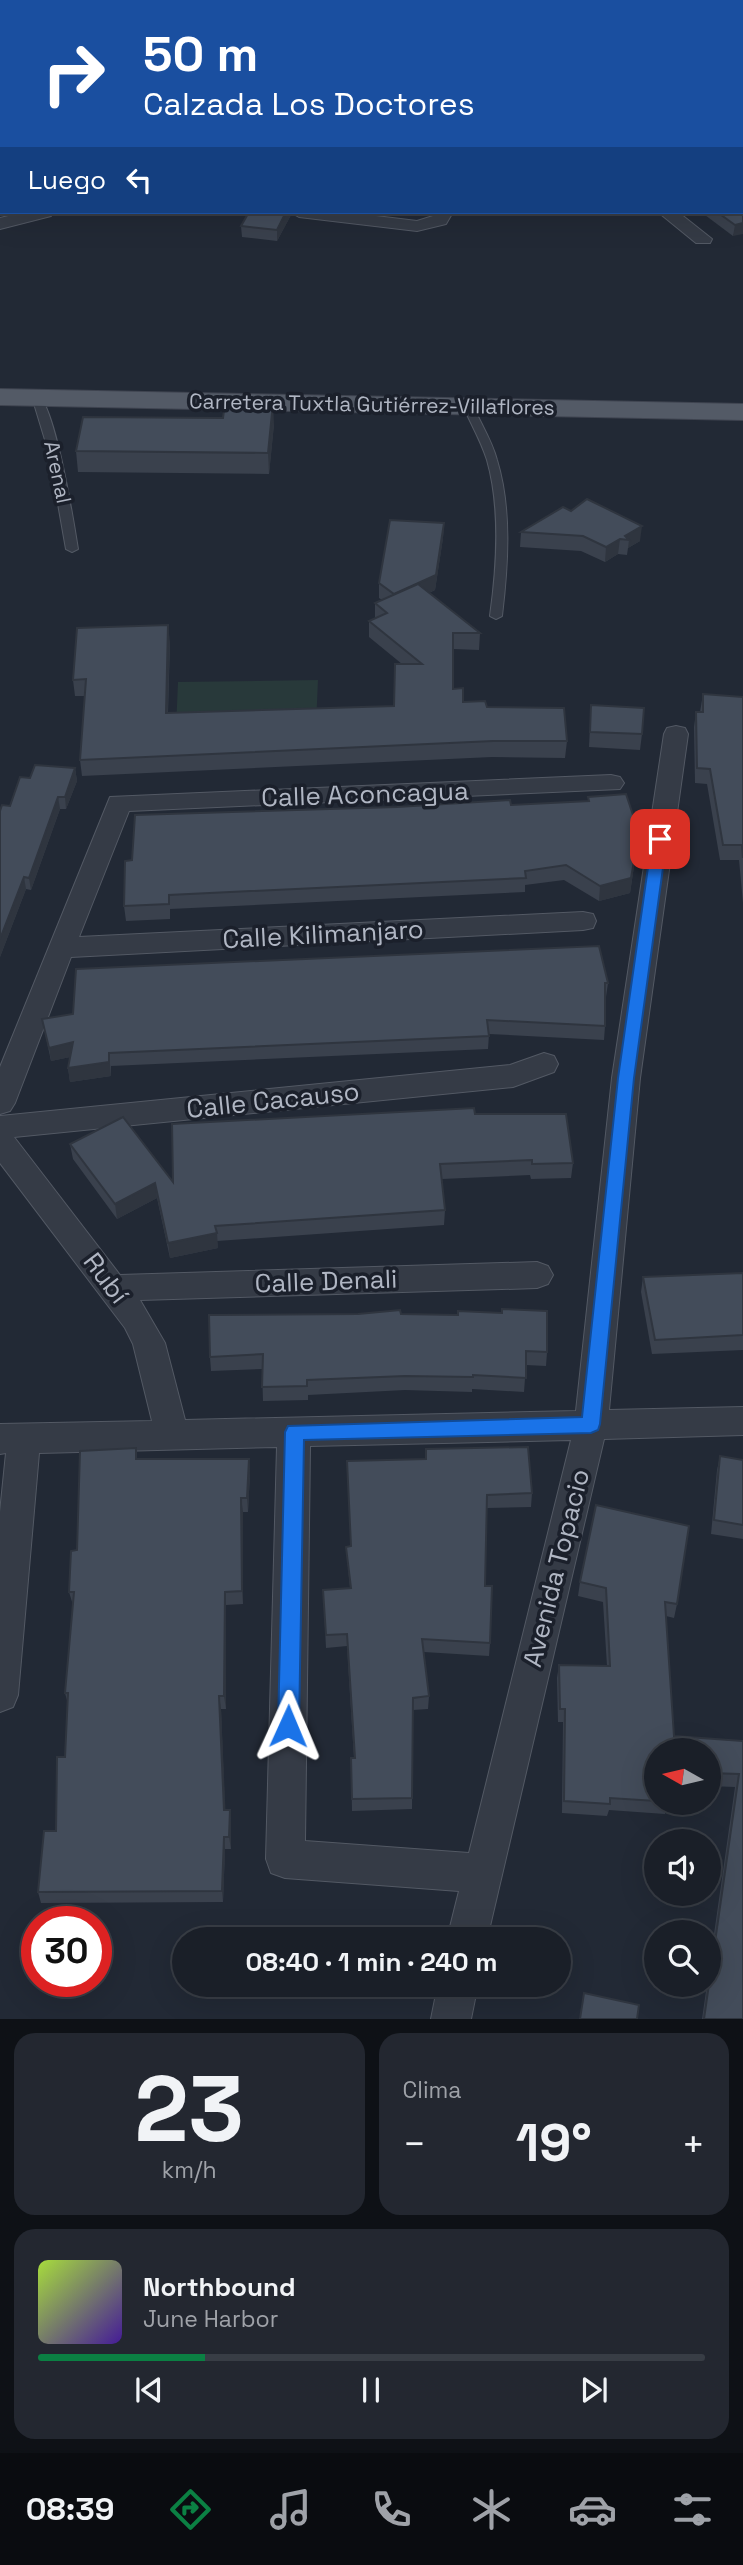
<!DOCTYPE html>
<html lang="es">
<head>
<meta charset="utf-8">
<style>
  body { margin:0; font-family:"Space Grotesk",sans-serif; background:#232730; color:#f1f3f6; height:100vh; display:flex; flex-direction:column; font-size:26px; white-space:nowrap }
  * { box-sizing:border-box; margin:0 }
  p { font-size:23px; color:#9fa2a8 }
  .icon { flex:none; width:38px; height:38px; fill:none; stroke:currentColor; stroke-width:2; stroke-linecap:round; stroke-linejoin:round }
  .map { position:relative; height:2019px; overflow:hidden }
  .panel { display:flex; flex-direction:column; gap:14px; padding:14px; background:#0e1116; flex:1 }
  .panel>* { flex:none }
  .banner { position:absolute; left:0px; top:0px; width:744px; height:214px; box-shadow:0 7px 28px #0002,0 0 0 2px #383d45; background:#1a4fa0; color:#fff; overflow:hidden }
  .needle { width:46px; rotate:278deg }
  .controls { position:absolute; left:644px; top:1738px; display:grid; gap:14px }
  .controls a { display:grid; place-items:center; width:77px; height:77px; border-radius:50%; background:#1a1f28; box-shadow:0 7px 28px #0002,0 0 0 2px #383d45; font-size:35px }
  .speed { position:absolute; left:21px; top:1906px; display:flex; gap:14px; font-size:35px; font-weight:700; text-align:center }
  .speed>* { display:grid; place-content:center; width:91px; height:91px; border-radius:50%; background:#1a1f28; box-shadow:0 7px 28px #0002,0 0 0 2px #383d45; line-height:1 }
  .speed .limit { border:10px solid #d22; background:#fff; color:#111 }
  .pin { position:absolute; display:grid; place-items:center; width:60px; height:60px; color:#fff; margin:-30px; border-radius:14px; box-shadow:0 4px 10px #0006 }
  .me { position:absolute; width:77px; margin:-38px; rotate:1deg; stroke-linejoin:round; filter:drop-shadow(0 0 5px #0008) }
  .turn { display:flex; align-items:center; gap:24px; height:147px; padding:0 28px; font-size:32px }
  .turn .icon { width:91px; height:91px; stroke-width:2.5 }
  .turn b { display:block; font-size:49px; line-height:60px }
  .then { display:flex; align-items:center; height:66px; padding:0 28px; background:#0003; gap:14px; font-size:26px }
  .big { font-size:52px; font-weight:700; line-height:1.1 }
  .panel .widget { flex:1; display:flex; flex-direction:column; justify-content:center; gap:10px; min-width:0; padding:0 24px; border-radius:21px; background:#232730 }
  .panel .dial { align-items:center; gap:0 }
  .dial b { font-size:91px; line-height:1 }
  .song { display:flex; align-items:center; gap:21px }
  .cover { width:84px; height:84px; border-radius:10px; background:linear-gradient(135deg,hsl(80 70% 55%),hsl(260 70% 35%)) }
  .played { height:7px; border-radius:4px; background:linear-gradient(90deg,#0b8043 25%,#383d45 25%) }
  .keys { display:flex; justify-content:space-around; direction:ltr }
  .heat { display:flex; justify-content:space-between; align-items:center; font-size:38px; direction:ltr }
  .panel .tiles { flex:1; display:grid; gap:14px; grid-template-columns:1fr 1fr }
  .widget:last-child { grid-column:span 2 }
  .trip { position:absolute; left:172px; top:1927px; width:399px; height:70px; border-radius:35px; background:#1a1f28; box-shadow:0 7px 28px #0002,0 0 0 2px #383d45; font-weight:700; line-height:70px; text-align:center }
  .tab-bar { display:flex; height:112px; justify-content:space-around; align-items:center; background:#0a0c10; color:#9fa2a8 }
  .tab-bar .icon { width:49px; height:49px }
  .tab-bar .current { color:#0b8043 }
  .tab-bar b { font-size:32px; color:#f1f3f6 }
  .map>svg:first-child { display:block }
  .green { fill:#28393a }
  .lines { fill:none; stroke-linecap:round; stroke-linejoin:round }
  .service-casing { stroke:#535964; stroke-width:2 }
  .minor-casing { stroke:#535964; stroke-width:2 }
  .primary-casing { stroke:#3f4450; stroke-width:2 }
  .service { fill:#353b46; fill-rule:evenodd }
  .minor { fill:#353b46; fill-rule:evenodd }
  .primary { fill:#535a66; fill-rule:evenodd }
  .wall { fill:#3a414d }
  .shaded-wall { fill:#2f353f }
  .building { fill:#434c5a; stroke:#2f353f; stroke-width:2 }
  .route { fill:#1a73e8; stroke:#114b97; stroke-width:2 }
  .labels { text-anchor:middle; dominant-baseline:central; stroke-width:7; stroke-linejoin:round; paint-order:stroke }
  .far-street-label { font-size:21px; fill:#b0b6c3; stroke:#1b202b }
  .street-label { font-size:26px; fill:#b0b6c3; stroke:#1b202b }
</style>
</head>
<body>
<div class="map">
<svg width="743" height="2019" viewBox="0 0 743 2019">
  <rect width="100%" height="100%" fill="#222935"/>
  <path class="green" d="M 318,680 L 316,726 L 176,728 L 178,682 Z"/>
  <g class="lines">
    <defs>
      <g id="service">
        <path d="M 37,394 C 55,404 74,524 78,549 L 72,552 L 66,549 L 49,453 L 32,397 Z"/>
        <path d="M 468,403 L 473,406 C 481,424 492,441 497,460 C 512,509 508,566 502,616 L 496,619 L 490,616 C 497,566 501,509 487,460 C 481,441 471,424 463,406 Z"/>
      </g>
      <g id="minor">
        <path d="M 2,47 L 2,57 L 0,58 L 0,48 Z"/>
        <path d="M 25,212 L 54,212 L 51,216 L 0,229 L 0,218 Z"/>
        <path d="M 290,212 L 343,212 L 417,221 L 433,216 L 435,212 L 453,212 L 446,224 L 417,231 L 299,217 Z"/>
        <path d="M 658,212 L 678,212 L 712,239 L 710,243 L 696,243 Z"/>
        <path d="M 676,726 L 685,728 L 688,734 L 640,1078 L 609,1410 L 743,1407 L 743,1435 L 604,1439 L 487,1939 L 447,1939 L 459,1891 L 285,1878 L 271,1873 L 266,1859 L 277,1447 L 39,1453 L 18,1695 L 13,1707 L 0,1712 L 0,1512 L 6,1453 L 0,1454 L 0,1424 L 152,1421 L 133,1344 L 125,1328 L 0,1163 L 0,1116 L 510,1065 L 544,1053 L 554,1056 L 558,1064 L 554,1072 L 513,1087 L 14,1137 L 120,1275 L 537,1262 L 548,1266 L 553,1275 L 548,1284 L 537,1288 L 140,1300 L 165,1343 L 185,1420 L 576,1411 L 612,1078 L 664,734 L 667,728 ZM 571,1440 L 469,1853 L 305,1841 L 310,1446 Z"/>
        <path d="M 611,775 L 620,777 L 624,783 L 620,789 L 129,811 L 79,937 L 583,912 L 593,914 L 596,921 L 593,928 L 583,930 L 71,957 L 15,1103 L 10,1111 L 0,1114 L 0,1067 L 110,797 Z"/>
        <path d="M 438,1984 L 478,1984 L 471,2019 L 431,2019 Z"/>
      </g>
      <g id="primary">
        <path d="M 247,0 L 272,0 L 246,2 Z"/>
        <path d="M 312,0 L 337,0 L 311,2 Z"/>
        <rect x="0" y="83" width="2" height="14"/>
        <path d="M 0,389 L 743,404 L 743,420 L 0,405 Z"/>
      </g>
    </defs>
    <use href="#service" class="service-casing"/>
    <use href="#minor" class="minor-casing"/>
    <use href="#primary" class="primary-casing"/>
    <use href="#service" class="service"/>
    <use href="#minor" class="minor"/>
    <use href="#primary" class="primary"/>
  </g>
  <g class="wall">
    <path d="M 249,212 L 291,212 L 291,215 L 277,241 L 242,237 L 241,226 Z"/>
    <path d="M 701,212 L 742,212 L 733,236 Z"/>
    <path d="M 274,424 L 269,474 L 78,472 L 76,451 Z"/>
    <path d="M 563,507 L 640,541 L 628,548 L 627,555 L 618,554 L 605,562 L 581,551 L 520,547 L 521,532 Z"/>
    <path d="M 444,523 L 443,538 L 435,590 L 429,593 L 480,633 L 479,650 L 453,649 L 453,689 L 463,702 L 487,707 L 567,741 L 565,758 L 492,757 L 82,776 L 80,760 L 85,696 L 75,696 L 73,680 L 170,642 L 168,713 L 394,706 L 402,664 L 369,637 L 369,621 L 375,618 L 375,603 L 382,600 L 379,598 L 379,583 Z"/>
    <path d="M 703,694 L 743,697 L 743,903 L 739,860 L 720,860 L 707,784 L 695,783 L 694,727 L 696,712 L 700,712 Z"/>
    <path d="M 591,705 L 642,734 L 640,750 L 589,747 Z"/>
    <path d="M 75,768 L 77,781 L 66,809 L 60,809 L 31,890 L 26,889 L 0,957 L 0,811 L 10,806 L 30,778 Z"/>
    <path d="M 588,797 L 639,833 L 630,893 L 599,901 L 564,880 L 525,885 L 525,892 L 170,909 L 170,919 L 126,921 L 124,906 L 132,860 L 511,805 L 588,801 Z"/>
    <path d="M 608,983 L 606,997 L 605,997 L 605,1026 L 604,1040 L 489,1034 L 488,1049 L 111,1066 L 111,1076 L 70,1082 L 68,1068 L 70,1057 L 51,1061 L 42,1019 Z"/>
    <path d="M 475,1114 L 573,1163 L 571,1178 L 531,1179 L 530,1175 L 442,1179 L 445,1210 L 444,1225 L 217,1241 L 218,1248 L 170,1258 L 157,1198 L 117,1219 L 73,1159 L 70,1144 L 173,1182 Z"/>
    <path d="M 743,1273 L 743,1350 L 652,1354 L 641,1292 L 643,1277 Z"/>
    <path d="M 401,1314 L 458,1315 L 547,1352 L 546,1366 L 526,1365 L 524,1392 L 472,1389 L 472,1392 L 405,1390 L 308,1395 L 308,1400 L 263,1401 L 262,1369 L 211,1371 L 210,1357 Z"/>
    <path d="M 426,1449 L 532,1493 L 531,1507 L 487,1508 L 485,1586 L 490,1643 L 489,1656 L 424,1652 L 429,1696 L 428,1709 L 413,1710 L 412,1809 L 352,1811 L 351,1758 L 354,1758 L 347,1646 L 326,1648 L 323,1590 L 350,1588 L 346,1547 L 351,1546 L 426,1459 Z"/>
    <path d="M 720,1456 L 743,1460 L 743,1539 L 711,1534 L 717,1470 Z"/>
    <path d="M 138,1459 L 249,1459 L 250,1473 L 248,1512 L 243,1512 L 243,1604 L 226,1605 L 226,1709 L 221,1709 L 225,1810 L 230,1810 L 231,1822 L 231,1849 L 225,1849 L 223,1902 L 41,1903 L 38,1892 L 56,1831 L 65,1757 L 68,1704 L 65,1693 L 73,1605 L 69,1592 L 77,1550 Z"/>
    <path d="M 580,1582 L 677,1604 L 674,1618 L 666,1616 L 674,1736 L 743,1741 L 743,2019 L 702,2019 L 707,1984 L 709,1984 L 709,1969 L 735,1787 L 709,1786 L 709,1750 L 656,1750 L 656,1802 L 668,1802 L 665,1814 L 609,1810 L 607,1816 L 562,1813 L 563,1722 L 558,1722 L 557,1678 L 559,1665 L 607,1666 L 603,1602 L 578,1596 Z"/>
  </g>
  <g class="shaded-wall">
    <path d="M 710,0 L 735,0 L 734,2 L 704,2 Z"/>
    <path d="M 0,197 L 2,197 L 2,208 L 0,209 Z"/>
    <path d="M 286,212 L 291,212 L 291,215 L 277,241 L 277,230 Z"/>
    <path d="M 743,223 L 743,234 L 733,236 L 735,225 Z"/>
    <path d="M 273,403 L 274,424 L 269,474 L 268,453 Z"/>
    <path d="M 444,523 L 443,538 L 435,590 L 393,609 Z"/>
    <path d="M 642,526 L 640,541 L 628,548 L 629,540 L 625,536 Z"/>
    <path d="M 620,539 L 618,554 L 605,562 L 606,547 Z"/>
    <path d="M 168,625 L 170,642 L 167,730 L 166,713 Z"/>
    <path d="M 75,768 L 77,781 L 66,809 L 65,797 Z"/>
    <path d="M 58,797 L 60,809 L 31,890 L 29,878 Z"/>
    <path d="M 639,833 L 630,893 L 599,901 L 600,886 Z"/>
    <path d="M 24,877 L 26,889 L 0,957 L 0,939 Z"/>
    <path d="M 73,1042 L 75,1056 L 51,1061 L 49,1048 Z"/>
    <path d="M 109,1053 L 111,1076 L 70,1082 L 68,1068 Z"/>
    <path d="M 155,1183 L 157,1198 L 117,1219 L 115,1204 Z"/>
    <path d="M 217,1233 L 218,1248 L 170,1258 L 168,1243 Z"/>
    <path d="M 249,1459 L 250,1473 L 248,1512 L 247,1498 Z"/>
    <path d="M 241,1498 L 243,1512 L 243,1604 L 242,1591 Z"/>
    <path d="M 225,1592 L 226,1605 L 226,1709 L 224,1696 Z"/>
    <path d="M 219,1696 L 221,1709 L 226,1822 L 224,1810 Z"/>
    <path d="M 230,1810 L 231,1822 L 231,1849 L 229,1837 Z"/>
    <path d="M 224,1837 L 225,1849 L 223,1902 L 222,1891 Z"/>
  </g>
  <g class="building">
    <path d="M 346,0 L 467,0 L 471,2 L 341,2 Z"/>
    <path d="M 597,0 L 710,0 L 704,2 L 594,2 Z"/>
    <rect x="0" y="103" width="2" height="94"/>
    <path d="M 742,195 L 743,195 L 743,223 L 735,225 L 717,212 L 742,212 Z"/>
    <path d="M 249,212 L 286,212 L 277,230 L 241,226 Z"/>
    <path d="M 225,403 L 273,403 L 268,453 L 76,451 L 83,417 L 223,418 Z"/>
    <path d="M 587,499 L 642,526 L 625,536 L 629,540 L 620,539 L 606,547 L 583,536 L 521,532 L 563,507 L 571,511 Z"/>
    <path d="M 390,520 L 444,523 L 436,575 L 394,594 L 379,583 Z"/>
    <path d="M 418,584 L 480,633 L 453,633 L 453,689 L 463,688 L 463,702 L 485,701 L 487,707 L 564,708 L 567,741 L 493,741 L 80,760 L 86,679 L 73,680 L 77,628 L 168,625 L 166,713 L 394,706 L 395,664 L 422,664 L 369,621 L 387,613 L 375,603 Z"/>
    <path d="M 703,694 L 743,697 L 743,858 L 742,845 L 723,845 L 710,769 L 697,768 L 696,712 L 703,712 Z"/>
    <path d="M 591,705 L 644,708 L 642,734 L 590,732 Z"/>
    <path d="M 35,765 L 75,768 L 65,797 L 58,797 L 29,878 L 24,877 L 0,939 L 0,811 L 2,805 L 10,806 L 20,777 L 30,778 Z"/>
    <path d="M 626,794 L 639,833 L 631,878 L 600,886 L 566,865 L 525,871 L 526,878 L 169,895 L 169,904 L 124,906 L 125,861 L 132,860 L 135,815 L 397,807 L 510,800 L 511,805 L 589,801 L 588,797 Z"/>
    <path d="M 599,946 L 608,983 L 605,983 L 605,1026 L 487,1020 L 489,1036 L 109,1053 L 109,1062 L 68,1068 L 73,1042 L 49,1048 L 42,1019 L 73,1014 L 76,969 Z"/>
    <path d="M 474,1108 L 475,1114 L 566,1114 L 573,1163 L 532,1164 L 532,1160 L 440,1164 L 445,1210 L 215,1226 L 217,1233 L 168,1243 L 155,1183 L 115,1204 L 70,1144 L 123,1117 L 173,1182 L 172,1124 Z"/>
    <path d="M 743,1273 L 743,1335 L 655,1340 L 643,1277 Z"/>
    <path d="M 502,1309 L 547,1311 L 547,1352 L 526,1351 L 526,1378 L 473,1375 L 473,1377 L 405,1376 L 307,1380 L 307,1386 L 262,1387 L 263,1354 L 210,1357 L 209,1315 L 358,1314 L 400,1310 L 401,1314 L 458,1315 L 458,1311 L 502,1313 Z"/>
    <path d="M 528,1447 L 532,1493 L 487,1495 L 485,1586 L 492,1586 L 490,1643 L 422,1639 L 429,1696 L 413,1698 L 412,1798 L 352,1799 L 351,1758 L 355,1758 L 347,1634 L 326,1635 L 323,1590 L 351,1588 L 346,1547 L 351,1546 L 347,1461 L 426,1459 L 426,1449 Z"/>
    <path d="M 136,1448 L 136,1459 L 249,1459 L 247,1498 L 241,1498 L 242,1591 L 225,1592 L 224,1696 L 219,1696 L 224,1810 L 230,1810 L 229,1837 L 224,1837 L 222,1891 L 38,1892 L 44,1831 L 56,1831 L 57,1757 L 65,1757 L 68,1693 L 65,1693 L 74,1592 L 69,1592 L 71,1551 L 77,1550 L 80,1451 Z"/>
    <path d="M 720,1456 L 743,1460 L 743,1525 L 714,1520 Z"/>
    <path d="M 596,1505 L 689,1526 L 677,1604 L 665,1602 L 674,1736 L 743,1741 L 743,2019 L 704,2019 L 739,1774 L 709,1773 L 709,1750 L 656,1750 L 656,1801 L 610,1798 L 610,1804 L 564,1801 L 565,1709 L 560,1709 L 559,1665 L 610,1666 L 606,1588 L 580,1582 Z"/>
    <path d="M 584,1993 L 639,2005 L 637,2019 L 580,2019 Z"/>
  </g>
  <path class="route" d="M 660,834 L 667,839 L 634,1078 L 600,1424 L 598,1430 L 591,1433 L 304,1440 L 299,1726 L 295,1733 L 288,1736 L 281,1733 L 278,1726 L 285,1432 L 288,1426 L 582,1417 L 618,1078 L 652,839 Z"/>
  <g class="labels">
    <g class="far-street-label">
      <text transform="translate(372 404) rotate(1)">Carretera Tuxtla Gutiérrez-Villaflores</text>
      <text transform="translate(58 472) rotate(78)">Arenal</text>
    </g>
    <g class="street-label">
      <text transform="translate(365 794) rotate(-2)">Calle Aconcagua</text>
      <text transform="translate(323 934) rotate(-3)">Calle Kilimanjaro</text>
      <text transform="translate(273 1100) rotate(-6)">Calle Cacauso</text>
      <text transform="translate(106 1278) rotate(53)">Rubí</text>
      <text transform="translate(326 1281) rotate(-2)">Calle Denali</text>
      <text transform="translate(556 1568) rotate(-76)">Avenida Topacio</text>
    </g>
  </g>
</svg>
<div class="controls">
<a><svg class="needle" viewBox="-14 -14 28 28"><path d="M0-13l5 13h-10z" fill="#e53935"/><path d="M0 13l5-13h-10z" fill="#9fa2a8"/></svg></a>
<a><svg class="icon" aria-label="sound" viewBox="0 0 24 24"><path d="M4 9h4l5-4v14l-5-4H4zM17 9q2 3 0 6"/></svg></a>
<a><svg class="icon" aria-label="search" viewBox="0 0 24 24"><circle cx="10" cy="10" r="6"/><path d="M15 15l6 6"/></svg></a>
</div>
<div class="speed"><div class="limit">30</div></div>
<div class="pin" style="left:660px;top:839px;background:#d93025"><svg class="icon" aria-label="arrive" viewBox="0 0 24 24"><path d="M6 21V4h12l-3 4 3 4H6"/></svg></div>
<svg class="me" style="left:288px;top:1726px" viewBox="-20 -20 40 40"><path d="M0-17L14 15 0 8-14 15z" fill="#1a73e8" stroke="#fff" stroke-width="4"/></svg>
<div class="trip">08:40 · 1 min · 240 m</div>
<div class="banner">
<div class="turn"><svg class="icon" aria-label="right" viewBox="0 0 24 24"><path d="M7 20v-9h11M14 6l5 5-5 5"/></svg><div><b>50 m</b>Calzada Los Doctores</div></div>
<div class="then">Luego<svg class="icon" aria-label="left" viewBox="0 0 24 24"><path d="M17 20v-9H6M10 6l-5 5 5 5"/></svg></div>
</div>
</div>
<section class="panel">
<div class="tiles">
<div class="widget dial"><b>23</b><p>km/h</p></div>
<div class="widget"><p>Clima</p>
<div class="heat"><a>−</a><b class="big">19°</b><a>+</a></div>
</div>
<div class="widget">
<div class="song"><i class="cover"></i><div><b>Northbound</b><p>June Harbor</p></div></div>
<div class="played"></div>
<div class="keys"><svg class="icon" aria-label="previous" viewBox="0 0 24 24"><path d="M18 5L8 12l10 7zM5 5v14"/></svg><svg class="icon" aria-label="pause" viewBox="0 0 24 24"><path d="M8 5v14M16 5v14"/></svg><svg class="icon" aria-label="next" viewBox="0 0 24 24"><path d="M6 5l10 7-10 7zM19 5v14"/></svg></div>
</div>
</div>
</section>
<nav class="tab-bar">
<b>08:39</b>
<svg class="icon current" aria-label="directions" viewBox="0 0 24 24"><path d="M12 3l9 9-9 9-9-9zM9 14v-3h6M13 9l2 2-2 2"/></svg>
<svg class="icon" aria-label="music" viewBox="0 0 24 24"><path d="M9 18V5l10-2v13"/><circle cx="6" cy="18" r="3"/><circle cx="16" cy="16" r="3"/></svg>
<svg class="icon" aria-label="phone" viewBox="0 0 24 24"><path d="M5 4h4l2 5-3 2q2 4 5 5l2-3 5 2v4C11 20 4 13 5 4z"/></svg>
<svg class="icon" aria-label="climate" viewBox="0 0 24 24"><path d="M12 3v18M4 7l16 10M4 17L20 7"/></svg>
<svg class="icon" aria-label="car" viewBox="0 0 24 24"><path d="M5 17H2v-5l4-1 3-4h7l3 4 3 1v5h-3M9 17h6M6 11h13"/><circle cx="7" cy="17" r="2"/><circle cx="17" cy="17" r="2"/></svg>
<svg class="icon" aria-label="filters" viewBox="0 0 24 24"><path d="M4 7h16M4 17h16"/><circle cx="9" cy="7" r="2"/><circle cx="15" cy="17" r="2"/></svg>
</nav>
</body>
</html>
